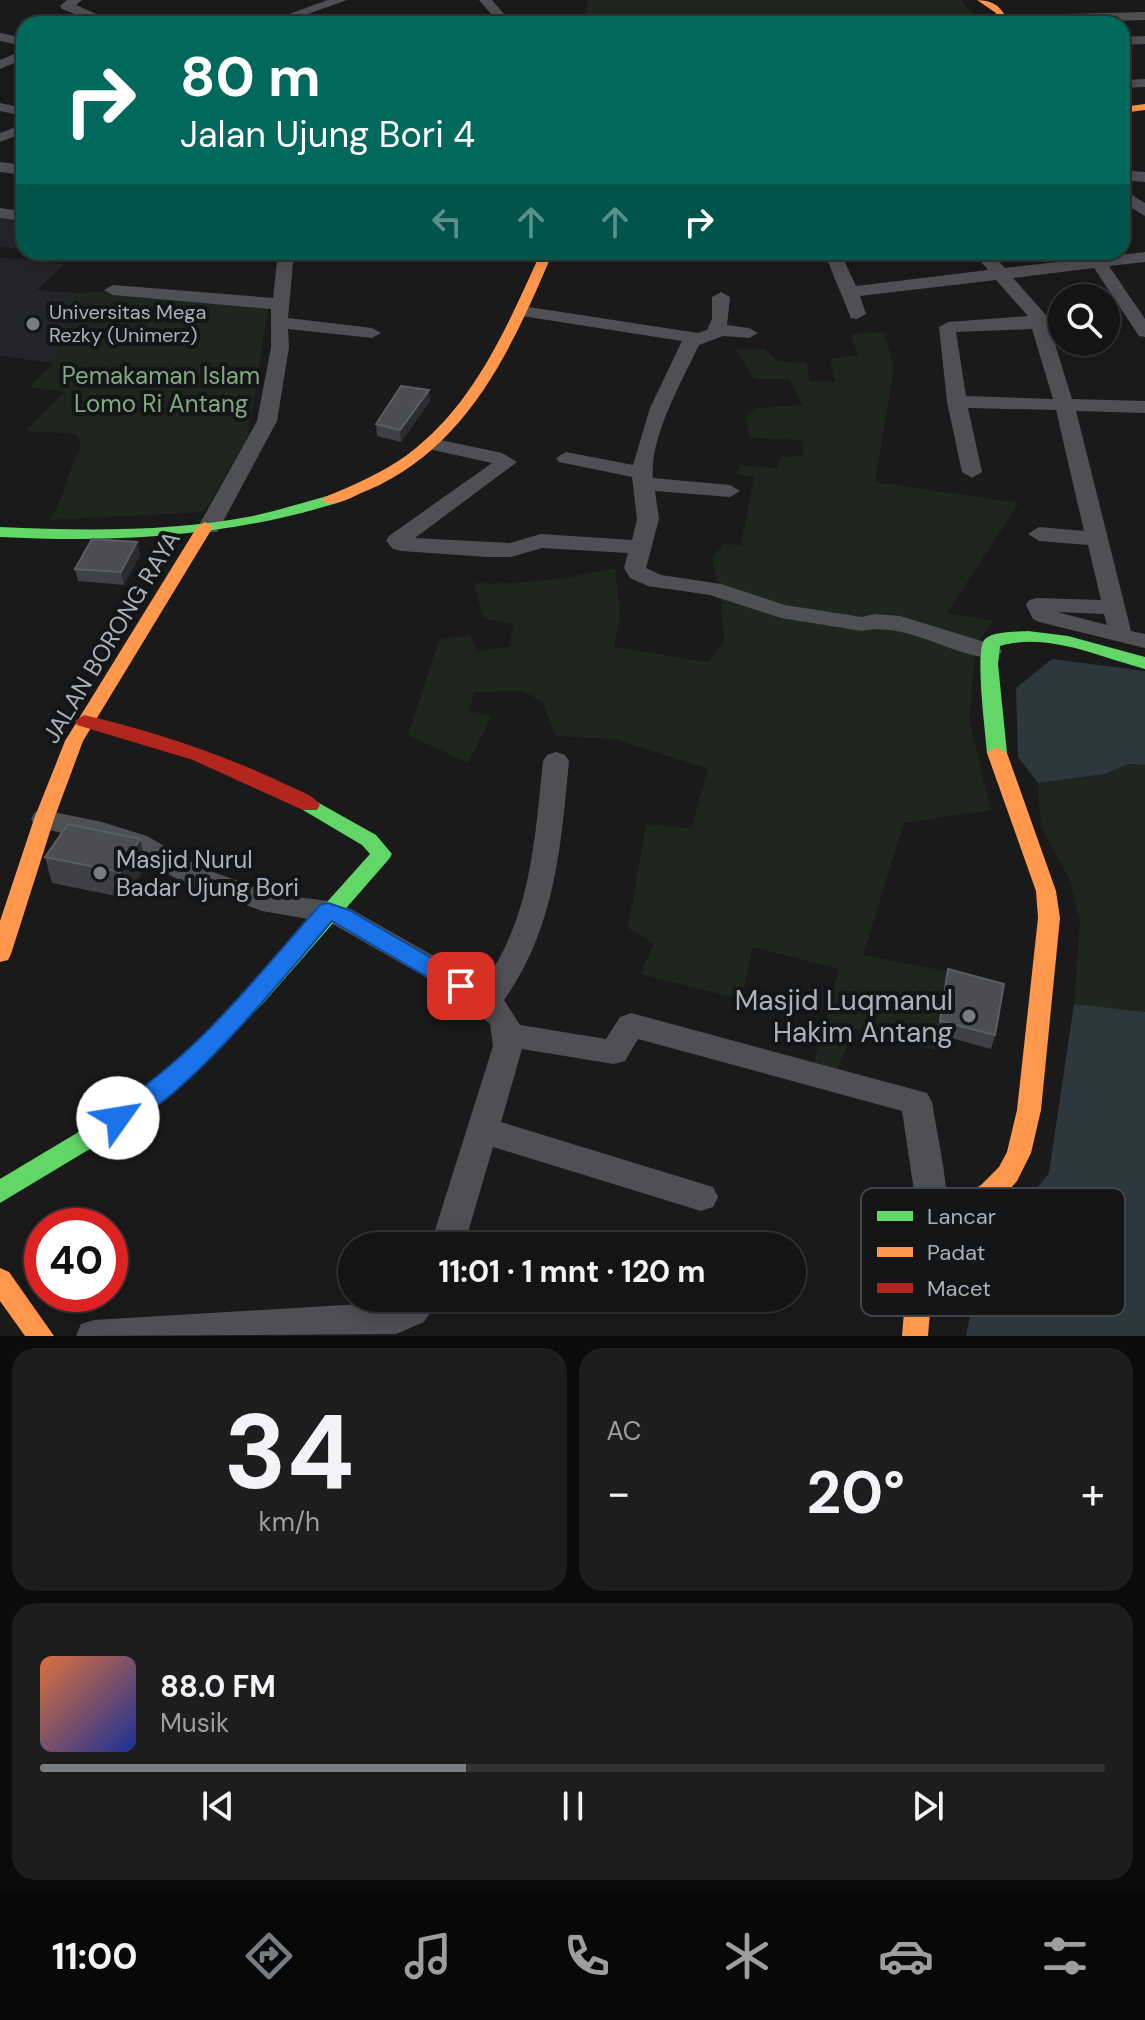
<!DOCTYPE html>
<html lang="id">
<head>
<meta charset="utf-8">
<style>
  body { margin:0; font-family:"DM Sans",sans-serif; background:#1d1d1d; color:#f1f3f6; height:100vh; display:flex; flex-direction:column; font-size:30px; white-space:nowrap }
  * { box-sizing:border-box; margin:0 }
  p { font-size:26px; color:#9d9ea0 }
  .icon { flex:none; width:44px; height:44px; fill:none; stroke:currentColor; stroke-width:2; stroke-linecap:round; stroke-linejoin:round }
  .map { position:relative; height:1336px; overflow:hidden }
  .details { display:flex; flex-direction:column; gap:12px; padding:12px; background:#0b0b0b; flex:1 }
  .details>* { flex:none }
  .guide { position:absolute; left:16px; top:16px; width:1114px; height:244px; border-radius:24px; box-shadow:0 4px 20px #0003,0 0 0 2px #333334; background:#00695c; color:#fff; overflow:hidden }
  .tools { position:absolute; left:1048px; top:284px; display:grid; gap:16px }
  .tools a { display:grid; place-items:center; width:72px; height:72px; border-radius:50%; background:#141414; box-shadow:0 4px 20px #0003,0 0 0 2px #333334; font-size:40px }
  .speed { position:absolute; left:24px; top:1208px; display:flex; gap:16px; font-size:40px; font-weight:700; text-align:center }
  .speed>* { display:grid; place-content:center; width:104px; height:104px; border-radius:50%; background:#141414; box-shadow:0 4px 20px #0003,0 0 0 2px #333334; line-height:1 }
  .speed .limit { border:12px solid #d22; background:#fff; color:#111 }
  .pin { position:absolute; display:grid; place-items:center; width:68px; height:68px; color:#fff; margin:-34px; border-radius:16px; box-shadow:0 4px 12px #0006 }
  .me { position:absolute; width:88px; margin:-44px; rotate:58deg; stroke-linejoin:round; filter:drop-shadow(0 0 6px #0008) }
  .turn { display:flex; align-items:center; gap:28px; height:168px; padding:0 32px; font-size:36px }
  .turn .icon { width:104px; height:104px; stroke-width:2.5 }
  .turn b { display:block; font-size:56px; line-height:68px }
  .lanes { display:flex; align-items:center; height:76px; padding:0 32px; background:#0003; justify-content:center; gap:40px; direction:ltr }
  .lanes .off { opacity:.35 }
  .big { font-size:60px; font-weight:700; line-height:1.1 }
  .details .card { flex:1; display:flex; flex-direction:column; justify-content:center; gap:12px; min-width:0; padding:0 28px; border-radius:24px; background:#1d1d1d }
  .details .dial { align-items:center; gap:0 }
  .dial b { font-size:104px; line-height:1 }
  .song { display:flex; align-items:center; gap:24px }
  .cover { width:96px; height:96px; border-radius:12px; background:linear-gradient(135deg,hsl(20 70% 55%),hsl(230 70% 35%)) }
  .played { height:8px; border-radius:4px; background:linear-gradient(90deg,#787d84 40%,#333334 40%) }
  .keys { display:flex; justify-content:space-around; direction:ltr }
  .heat { display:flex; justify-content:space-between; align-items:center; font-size:44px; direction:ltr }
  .details .tiles { flex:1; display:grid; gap:12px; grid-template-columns:1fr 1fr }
  .card:last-child { grid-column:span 2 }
  .trip { position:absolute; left:338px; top:1232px; width:468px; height:80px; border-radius:40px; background:#141414; box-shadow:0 4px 20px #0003,0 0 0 2px #333334; font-weight:700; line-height:80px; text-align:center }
  .tabs { display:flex; height:128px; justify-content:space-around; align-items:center; background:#080808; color:#9d9ea0 }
  .tabs .icon { width:56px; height:56px }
  .tabs .current { color:#787d84 }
  .tabs b { font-size:36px; color:#f1f3f6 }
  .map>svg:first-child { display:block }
  .built { fill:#242528 }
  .green { fill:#1e261e }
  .water { fill:#2c383e }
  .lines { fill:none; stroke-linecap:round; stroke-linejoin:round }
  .street { fill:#4f5054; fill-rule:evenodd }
  .fast { fill:#63d668; fill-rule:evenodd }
  .slow { fill:#ff974d; fill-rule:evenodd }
  .jam { fill:#b3261e; fill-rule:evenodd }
  .wall { fill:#3f4144 }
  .shaded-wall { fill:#2b2c2e }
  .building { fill:#4b4d51; stroke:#5a5d62; stroke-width:2 }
  .route { fill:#1a73e8; stroke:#114b97; stroke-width:2 }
  .poi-dot { fill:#787d84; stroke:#141517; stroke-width:3 }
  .labels { text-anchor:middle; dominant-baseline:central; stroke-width:8; stroke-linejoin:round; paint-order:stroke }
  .far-poi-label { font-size:20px; fill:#abb2bd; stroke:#141517; text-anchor:start }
  .park-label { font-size:24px; fill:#82a980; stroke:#141517 }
  .street-label { font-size:24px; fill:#abb2bd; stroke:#141517 }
  .poi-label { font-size:24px; fill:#abb2bd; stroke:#141517; text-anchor:start }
  .near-poi-label { font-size:28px; fill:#abb2bd; stroke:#141517; text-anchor:end }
  .key { fill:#141517; stroke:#414449; stroke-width:2 }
  .key-label { font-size:22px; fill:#abb2bd }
</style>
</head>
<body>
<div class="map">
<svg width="1145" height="1336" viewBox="0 0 1145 1336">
  <rect width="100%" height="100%" fill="#1a1a1b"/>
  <g class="built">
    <path d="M 0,211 L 24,214 L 24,244 L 19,249 L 0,247 Z"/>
    <path d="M 0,257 L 65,264 L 36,290 L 77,293 L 54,363 L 0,356 Z"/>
  </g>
  <g class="green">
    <path d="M 587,0 L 961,0 L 973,13 L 975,24 L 585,24 Z"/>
    <path d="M 104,292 L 136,297 L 269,303 L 248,436 L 204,512 L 50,520 C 65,498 67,471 81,447 L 77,434 L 26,431 L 65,392 L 30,387 L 54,363 L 77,293 Z"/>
    <path d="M 884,332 L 894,367 L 875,482 L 1019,503 L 947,613 L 993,621 L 976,645 L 969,719 L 991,810 L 904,823 L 863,955 L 961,974 L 938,1051 L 855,1029 L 832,1082 L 812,1071 L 839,969 L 753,947 L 741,999 L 640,974 L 654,944 L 628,928 L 646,824 L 691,828 L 708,769 L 615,739 L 556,736 L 542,702 L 523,691 L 474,692 L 469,711 L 492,716 L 468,763 L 408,735 L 439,640 L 470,635 L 477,652 L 510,646 L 513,624 L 483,618 L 474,583 C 521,585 569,579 615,568 L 620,615 L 614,647 L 709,662 L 724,641 L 720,594 L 712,558 L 724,544 L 741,545 L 754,477 L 737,474 L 740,465 L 777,468 L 781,457 L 804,456 L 801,440 L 750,438 L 745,417 L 755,408 L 802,405 L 790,379 L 754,379 L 736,350 L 765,349 L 777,361 L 807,363 L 809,381 L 835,382 L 830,359 L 858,355 L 851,334 Z"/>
    <path d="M 1128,764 L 1145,765 L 1145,1012 L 1074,1004 L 1080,922 L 1069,878 L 1041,827 L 1038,783 L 1105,774 Z"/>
  </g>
  <g class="water">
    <path d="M 1052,659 L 1145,671 L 1145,765 L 1128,764 L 1105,774 L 1038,783 L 1018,757 L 1016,688 Z"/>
    <path d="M 1074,1004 L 1145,1012 L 1145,1336 L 966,1336 L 983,1255 L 1049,1173 Z"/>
  </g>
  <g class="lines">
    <g class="street">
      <path d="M 67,0 L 82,0 L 76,5 L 119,24 L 101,24 L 62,9 L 60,6 Z"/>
      <path d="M 328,0 L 347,0 L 280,24 L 261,24 Z"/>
      <path d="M 479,0 L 492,0 L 504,14 L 504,24 L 492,24 L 492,15 Z"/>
      <path d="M 1145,12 L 1145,20 L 1067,22 L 1061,18 L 1067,14 Z"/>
      <path d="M 0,33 L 24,38 L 24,46 L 0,41 Z"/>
      <path d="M 1145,36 L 1145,44 L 1122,45 L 1122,37 Z"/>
      <path d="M 24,50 L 24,59 L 0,69 L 0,60 Z"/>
      <path d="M 1145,79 L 1145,87 L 1122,88 L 1122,80 Z"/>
      <path d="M 0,103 L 24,108 L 24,116 L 0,111 Z"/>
      <path d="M 24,124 L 24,133 L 0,142 L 0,133 Z"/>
      <path d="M 0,162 L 24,165 L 24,175 L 0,172 Z"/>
      <path d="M 1122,170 L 1145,172 L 1145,182 L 1122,180 Z"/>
      <path d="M 1122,189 L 1145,203 L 1145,216 L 1122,202 Z"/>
      <path d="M 0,208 L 24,211 L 24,221 L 0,218 Z"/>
      <path d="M 278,252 L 294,252 L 288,318 L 372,328 L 381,333 L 372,338 L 288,329 L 289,347 L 277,421 L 220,527 L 217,532 L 201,532 L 198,527 L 257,421 L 271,347 L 271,309 L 113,295 L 104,290 L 113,285 L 273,298 Z"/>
      <path d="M 824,252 L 840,252 L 856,286 L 988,270 L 973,252 L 990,252 L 1005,268 L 1084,259 L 1081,252 L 1096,252 L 1102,257 L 1145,252 L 1145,262 L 1109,266 L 1145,319 L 1145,337 L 1139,336 L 1094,268 L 1013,278 L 1046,315 L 1072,399 L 1145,401 L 1145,413 L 1076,411 L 1131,631 L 1145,634 L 1145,648 L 1039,622 L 1033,619 L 1026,605 L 1029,600 L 1037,598 L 1101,600 L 1088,545 L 1039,541 L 1028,534 L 1039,527 L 1084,531 L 1056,410 L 968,408 L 982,472 L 972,478 L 962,472 L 947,402 L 939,327 L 948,322 L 1028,316 L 996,280 L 860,296 L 866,314 L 857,319 L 851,318 ZM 1032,329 L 1053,399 L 966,396 L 956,332 ZM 1057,612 L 1104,614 L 1107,625 Z"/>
      <path d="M 721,292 L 730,297 L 727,325 L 749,328 L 758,333 L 749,338 L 723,336 L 699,345 C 682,381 649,438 653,478 L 730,485 L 740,491 L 730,497 L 655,491 L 659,519 L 646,568 L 661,575 L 721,584 L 785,605 L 862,617 L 875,614 L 900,616 L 998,646 L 1002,651 L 998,656 C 965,665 910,620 862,631 L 781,618 L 710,595 L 648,586 L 630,578 L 624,568 L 628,553 L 542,548 L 511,557 L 488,557 L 401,551 L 393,549 L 386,541 L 389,536 L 492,463 L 424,448 L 421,444 L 431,438 L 502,453 L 517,462 L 415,538 L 510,543 L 541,534 L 632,540 L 637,519 L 632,477 L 559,462 L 556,458 L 566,452 L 633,465 L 650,408 L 682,341 L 522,316 L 513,311 L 522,306 L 698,333 L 707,330 L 712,319 L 712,297 Z"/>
      <path d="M 556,752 L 565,755 L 569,761 C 561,846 555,929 504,1000 L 520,1025 L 606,1039 L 620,1017 L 631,1013 L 927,1093 L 932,1102 C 938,1142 958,1219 941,1256 L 929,1260 L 917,1256 L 912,1245 L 914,1191 L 902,1111 L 638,1039 L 625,1061 L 614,1064 L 522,1049 L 501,1122 L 713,1187 L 718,1197 L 713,1207 L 701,1211 L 493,1147 L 464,1246 L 430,1246 L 493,1046 L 490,1024 L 441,986 L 331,923 L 262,911 L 182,882 L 127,850 L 35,826 L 31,819 L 35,812 L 44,810 L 102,822 L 147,836 L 202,868 L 274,894 L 328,901 L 351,909 L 483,984 C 531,919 535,838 543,761 L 547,755 Z"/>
      <path d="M 401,1298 L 440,1298 L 424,1322 L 396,1334 L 76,1336 L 81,1324 L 94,1320 L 394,1302 Z"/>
    </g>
    <g class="fast">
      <path d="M 331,495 L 339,500 L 337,503 C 226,537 115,543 0,537 L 0,527 C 84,531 170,532 253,516 C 280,510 305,502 331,495 Z"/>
      <path d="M 1028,631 L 1068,636 L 1145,657 L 1145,669 C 1099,657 1048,632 1000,646 L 998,664 L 1007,753 L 997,759 L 987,753 C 986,736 974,649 985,639 C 994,631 1016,632 1028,631 Z"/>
      <path d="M 310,798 L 376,835 L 392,854 L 389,859 L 266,1000 L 187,1081 L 123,1129 L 0,1203 L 0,1179 L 107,1115 L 171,1067 L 250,988 L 370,854 L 362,845 L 303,810 L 300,805 L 303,800 Z"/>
    </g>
    <g class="slow">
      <path d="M 977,0 C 994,0 1004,8 1008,24 L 998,24 L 996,13 Z"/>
      <path d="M 1145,104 L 1145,110 L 1122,113 L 1122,107 Z"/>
      <path d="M 541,252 L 553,252 C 512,348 468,448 366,491 C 353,496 339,506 325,503 L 323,500 L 325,497 C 354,485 382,473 407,455 C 475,405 507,326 541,252 Z"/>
      <path d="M 205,522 L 213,527 L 83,741 L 54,819 L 11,954 L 8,960 L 0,962 L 0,921 L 34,819 L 65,741 L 197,527 Z"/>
      <path d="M 997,747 L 1007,753 L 1056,891 L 1060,918 L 1041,1110 L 1031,1153 L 1017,1181 L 999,1201 L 964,1223 L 940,1257 L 933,1275 L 928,1336 L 902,1336 L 907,1275 L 920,1243 L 946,1207 L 981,1185 L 999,1167 L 1007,1152 L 1017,1110 L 1038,918 L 1036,891 L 987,753 Z"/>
      <path d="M 0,1268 L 9,1272 L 54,1336 L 25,1336 L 0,1301 Z"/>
    </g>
    <path class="jam" d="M 84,715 C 153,731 219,753 283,783 C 295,789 313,794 320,805 L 317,810 L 303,810 L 193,760 L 77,725 L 75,721 Z"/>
  </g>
  <g class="wall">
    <path d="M 430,401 L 401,442 L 377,436 L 376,424 Z"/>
    <path d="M 137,542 L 140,555 L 124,585 L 78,581 L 75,569 Z"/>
    <path d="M 45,857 L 146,865 L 126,898 L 52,883 Z"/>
    <path d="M 948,969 L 995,1035 L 991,1049 L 937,1034 Z"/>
  </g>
  <g class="shaded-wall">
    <path d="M 429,390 L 430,401 L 401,442 L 400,430 Z"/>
    <path d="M 137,542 L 140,555 L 124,585 L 121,572 Z"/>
    <path d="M 140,839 L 146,865 L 126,898 L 120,872 Z"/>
  </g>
  <g class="building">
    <path d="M 401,386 L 429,390 L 400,430 L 376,424 Z"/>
    <path d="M 92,539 L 137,542 L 121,572 L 75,569 Z"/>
    <path d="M 68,824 L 140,839 L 120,872 L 45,857 Z"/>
    <path d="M 948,969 L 1004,984 L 995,1035 L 940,1021 Z"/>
  </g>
  <path class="route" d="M 328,903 L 349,910 L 469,980 L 472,986 L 469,992 L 461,994 L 453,992 L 332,921 C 300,957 155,1140 109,1125 L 106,1118 L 109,1111 C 197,1055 252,982 320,905 Z"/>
  <g class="poi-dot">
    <circle cx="33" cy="324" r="8"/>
    <circle cx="100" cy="873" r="8"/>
    <circle cx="969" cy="1016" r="8"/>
  </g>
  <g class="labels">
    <g class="far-poi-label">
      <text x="49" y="312">Universitas Mega<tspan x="49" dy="23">Rezky (Unimerz)</tspan></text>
    </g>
    <g class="park-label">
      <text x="161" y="375">Pemakaman Islam<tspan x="161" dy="28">Lomo Ri Antang</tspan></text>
    </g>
    <g class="street-label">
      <text transform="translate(111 637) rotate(-59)">JALAN BORONG RAYA</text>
    </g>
    <g class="poi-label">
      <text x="116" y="859">Masjid Nurul<tspan x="116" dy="28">Badar Ujung Bori</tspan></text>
    </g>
    <g class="near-poi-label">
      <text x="953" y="1000">Masjid Luqmanul<tspan x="953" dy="32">Hakim Antang</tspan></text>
    </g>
  </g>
  <rect x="861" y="1188" width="264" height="128" rx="12" class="key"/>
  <rect x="877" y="1211" width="36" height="10" fill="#63d668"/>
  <rect x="877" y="1247" width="36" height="10" fill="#ff974d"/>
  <rect x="877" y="1283" width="36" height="10" fill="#b3261e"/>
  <g class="key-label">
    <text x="927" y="1224">Lancar</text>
    <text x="927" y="1260">Padat</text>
    <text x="927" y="1296">Macet</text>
  </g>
</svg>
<div class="tools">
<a><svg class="icon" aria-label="search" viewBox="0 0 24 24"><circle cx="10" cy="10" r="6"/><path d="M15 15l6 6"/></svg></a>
</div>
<div class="speed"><div class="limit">40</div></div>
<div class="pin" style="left:461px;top:986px;background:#d93025"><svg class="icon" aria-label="arrive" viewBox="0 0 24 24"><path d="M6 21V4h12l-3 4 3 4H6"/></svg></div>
<svg class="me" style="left:118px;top:1118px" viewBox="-20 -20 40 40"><circle r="19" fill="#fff"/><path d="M0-13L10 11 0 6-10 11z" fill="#1a73e8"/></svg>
<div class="trip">11:01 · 1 mnt · 120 m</div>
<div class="guide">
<div class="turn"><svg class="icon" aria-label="right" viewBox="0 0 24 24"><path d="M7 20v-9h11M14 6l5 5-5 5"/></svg><div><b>80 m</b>Jalan Ujung Bori 4</div></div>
<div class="lanes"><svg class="icon off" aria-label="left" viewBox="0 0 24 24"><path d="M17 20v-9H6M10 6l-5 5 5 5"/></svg><svg class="icon off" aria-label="ahead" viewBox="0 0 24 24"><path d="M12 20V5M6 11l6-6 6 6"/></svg><svg class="icon off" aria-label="ahead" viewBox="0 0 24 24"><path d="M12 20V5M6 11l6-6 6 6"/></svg><svg class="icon" aria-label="right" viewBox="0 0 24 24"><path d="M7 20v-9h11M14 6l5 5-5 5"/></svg></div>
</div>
</div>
<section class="details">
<div class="tiles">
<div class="card dial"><b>34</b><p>km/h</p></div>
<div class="card"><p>AC</p>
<div class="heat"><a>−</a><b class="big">20°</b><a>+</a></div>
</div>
<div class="card">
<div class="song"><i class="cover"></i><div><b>88.0 FM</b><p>Musik</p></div></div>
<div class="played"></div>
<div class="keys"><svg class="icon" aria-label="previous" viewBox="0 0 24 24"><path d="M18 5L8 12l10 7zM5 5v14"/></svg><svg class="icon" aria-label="pause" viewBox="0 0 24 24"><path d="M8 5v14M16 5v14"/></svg><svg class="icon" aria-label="next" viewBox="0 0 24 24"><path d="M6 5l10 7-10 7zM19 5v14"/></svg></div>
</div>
</div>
</section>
<nav class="tabs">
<b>11:00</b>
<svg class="icon current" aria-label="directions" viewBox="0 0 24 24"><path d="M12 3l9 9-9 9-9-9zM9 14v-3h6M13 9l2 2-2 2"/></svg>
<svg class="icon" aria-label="music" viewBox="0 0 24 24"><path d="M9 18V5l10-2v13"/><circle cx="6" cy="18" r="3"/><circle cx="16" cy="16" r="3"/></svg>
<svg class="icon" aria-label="phone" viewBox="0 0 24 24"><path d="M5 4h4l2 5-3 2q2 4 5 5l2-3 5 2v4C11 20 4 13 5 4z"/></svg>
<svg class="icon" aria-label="climate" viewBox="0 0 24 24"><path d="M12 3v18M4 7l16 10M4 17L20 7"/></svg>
<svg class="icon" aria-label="car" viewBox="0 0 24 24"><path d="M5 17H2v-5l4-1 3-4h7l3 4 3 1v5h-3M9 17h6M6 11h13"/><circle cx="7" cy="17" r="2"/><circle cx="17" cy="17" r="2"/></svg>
<svg class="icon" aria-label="filters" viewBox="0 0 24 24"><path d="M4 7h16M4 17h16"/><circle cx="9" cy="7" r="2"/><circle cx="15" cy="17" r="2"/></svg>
</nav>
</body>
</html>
